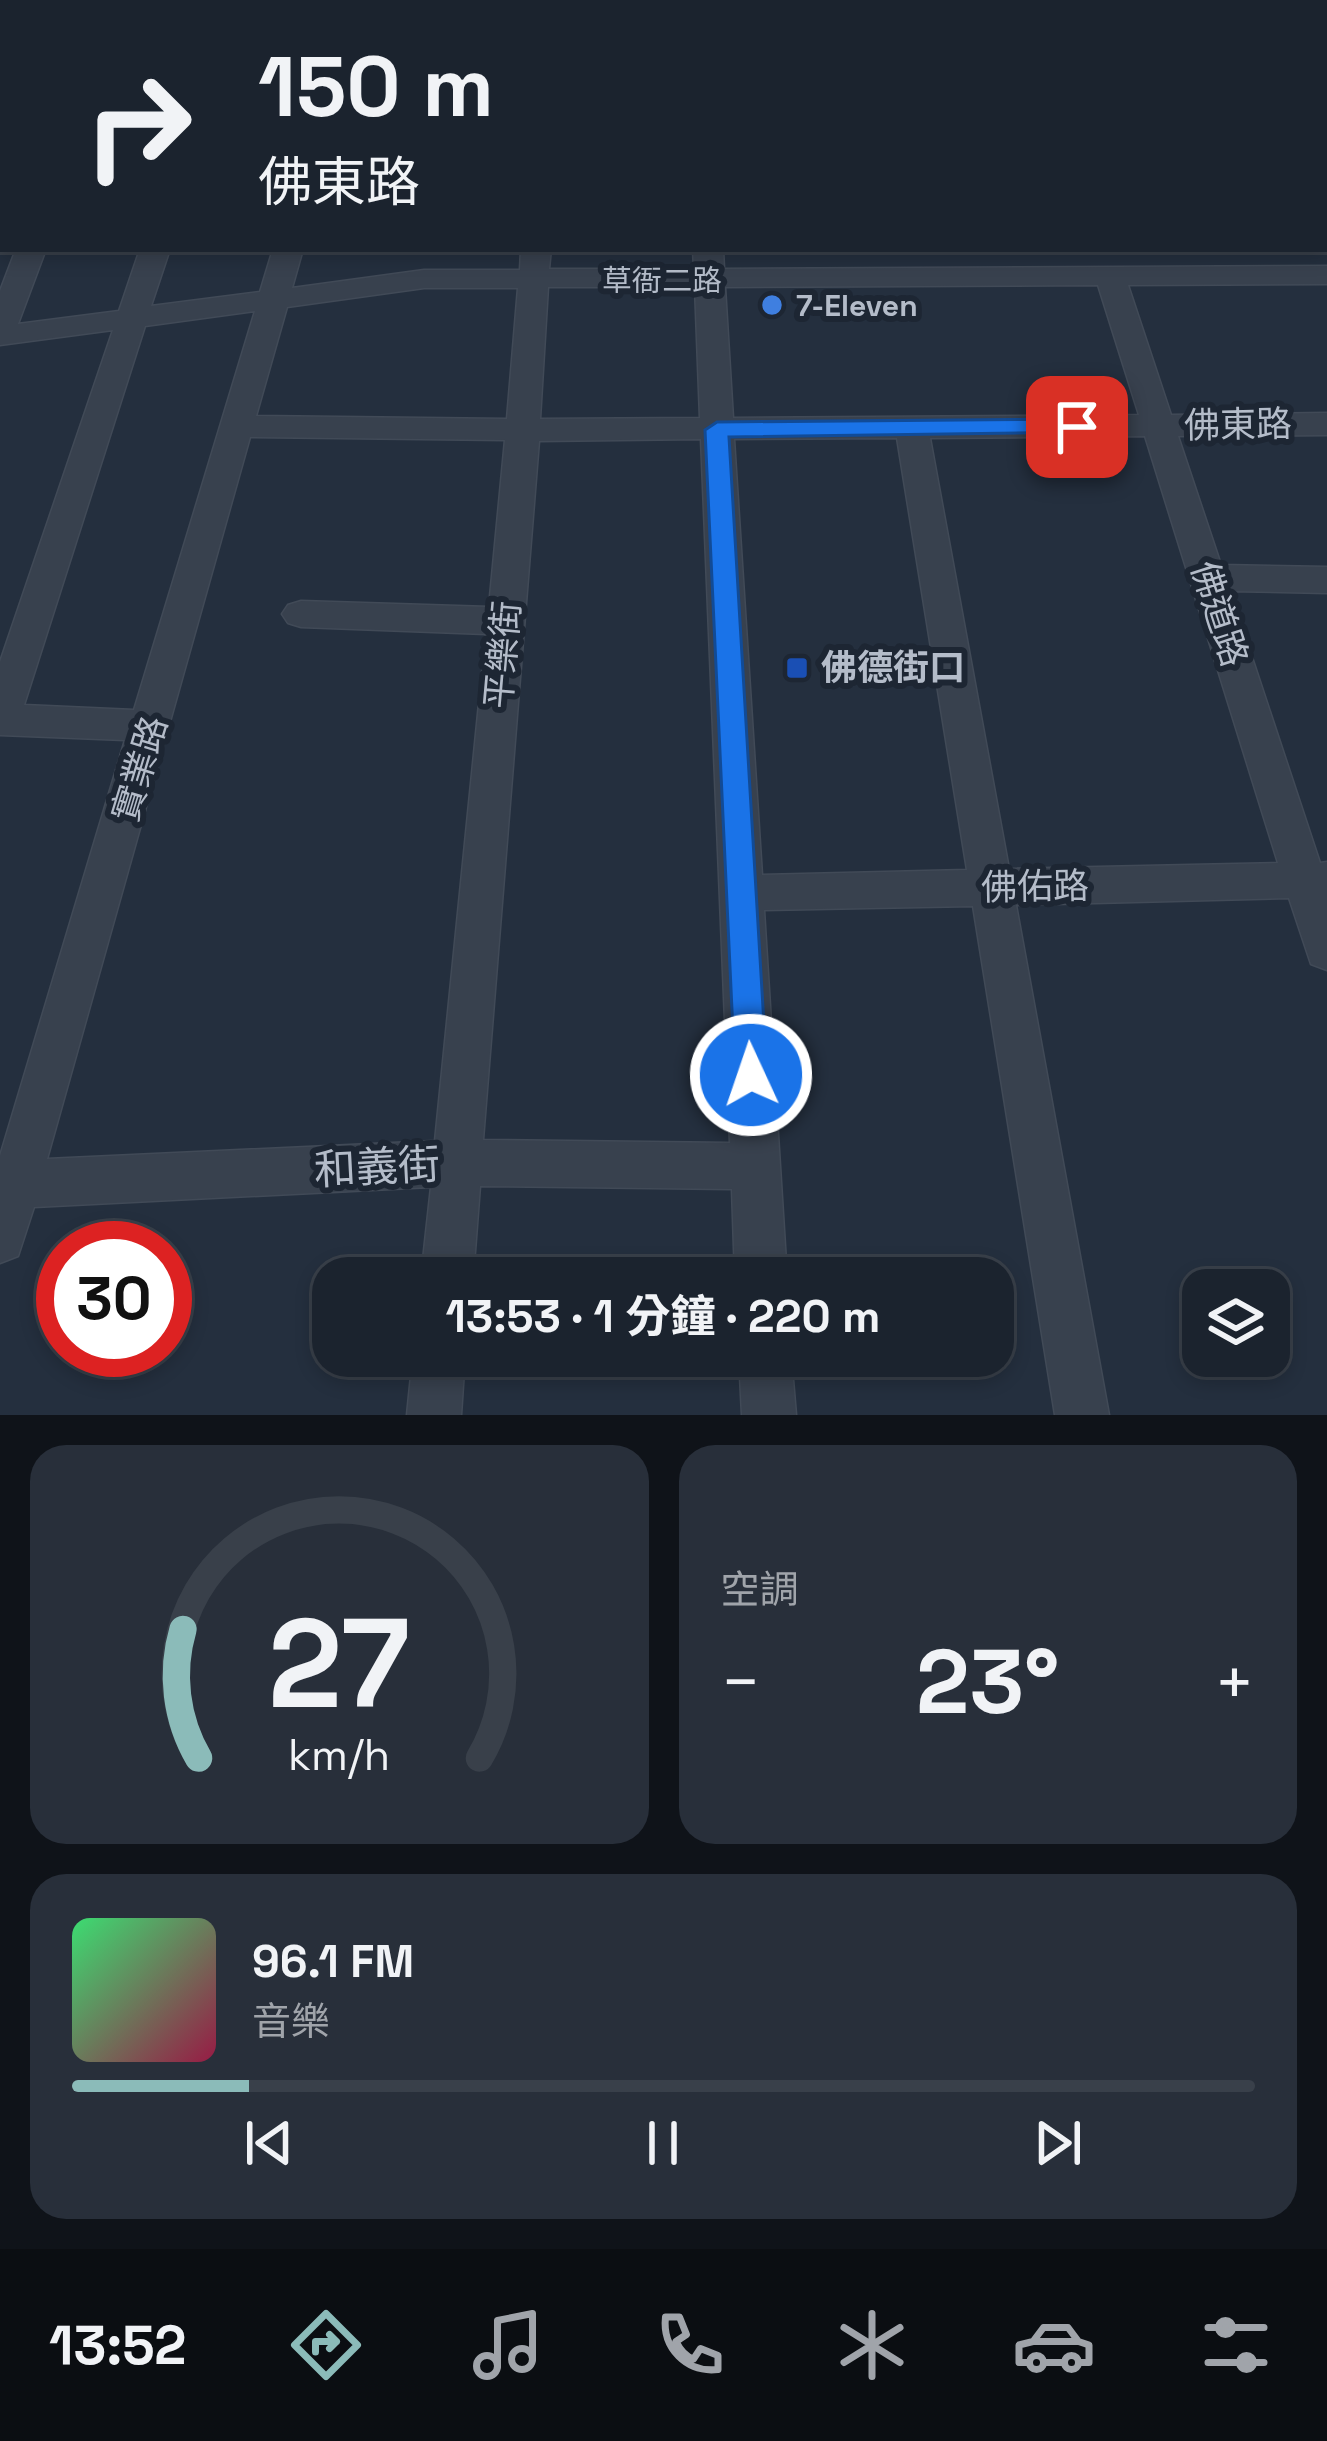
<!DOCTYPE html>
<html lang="zh-TW">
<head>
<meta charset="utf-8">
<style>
  body { margin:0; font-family:"Space Grotesk","Noto Sans TC",sans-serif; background:#282f3a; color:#f1f3f6; height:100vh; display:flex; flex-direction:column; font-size:45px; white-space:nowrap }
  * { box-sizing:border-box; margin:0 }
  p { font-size:39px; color:#a0a4aa }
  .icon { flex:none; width:66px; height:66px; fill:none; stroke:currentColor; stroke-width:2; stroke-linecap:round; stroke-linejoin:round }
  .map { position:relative; height:1415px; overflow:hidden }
  .details { display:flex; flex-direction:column; gap:30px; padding:30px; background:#0f1319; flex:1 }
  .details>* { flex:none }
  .guide { position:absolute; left:0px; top:0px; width:1329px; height:252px; box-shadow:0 6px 18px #0003,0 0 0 3px #39404a; background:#1b232e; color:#f1f3f6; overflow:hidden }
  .tools { position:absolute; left:1182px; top:1269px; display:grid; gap:24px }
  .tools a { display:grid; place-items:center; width:108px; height:108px; border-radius:24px; background:#1b232e; box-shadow:0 6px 18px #0003,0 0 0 3px #39404a; font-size:60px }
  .speed { position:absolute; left:36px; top:1221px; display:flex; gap:24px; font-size:60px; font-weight:700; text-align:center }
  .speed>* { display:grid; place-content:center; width:156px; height:156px; border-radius:50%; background:#1b232e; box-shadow:0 6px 18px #0003,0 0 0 3px #39404a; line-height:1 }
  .speed .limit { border:18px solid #d22; background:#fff; color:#111 }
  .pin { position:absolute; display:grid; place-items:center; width:102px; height:102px; color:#fff; margin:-51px; border-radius:24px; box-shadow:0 6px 18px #0006 }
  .me { position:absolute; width:132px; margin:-66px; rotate:357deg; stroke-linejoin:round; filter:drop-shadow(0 0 9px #0008) }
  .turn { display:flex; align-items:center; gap:42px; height:252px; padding:0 60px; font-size:54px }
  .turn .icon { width:156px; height:156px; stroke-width:2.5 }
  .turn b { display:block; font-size:84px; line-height:102px }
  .big { font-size:90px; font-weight:700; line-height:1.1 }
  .details .widget { flex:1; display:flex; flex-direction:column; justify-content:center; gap:18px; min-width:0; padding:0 42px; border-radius:36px; background:#282f3a }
  .details .dial { align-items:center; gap:0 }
  .dial svg { height:312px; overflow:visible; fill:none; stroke:#39404a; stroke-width:7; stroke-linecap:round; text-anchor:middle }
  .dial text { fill:#f1f3f6; stroke:none }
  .song { display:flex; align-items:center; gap:36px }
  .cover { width:144px; height:144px; border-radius:18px; background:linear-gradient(135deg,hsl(140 70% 55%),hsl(340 70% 35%)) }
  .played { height:12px; border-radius:6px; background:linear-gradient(90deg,#8bbbb9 15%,#39404a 15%) }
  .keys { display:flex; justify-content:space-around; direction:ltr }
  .heat { display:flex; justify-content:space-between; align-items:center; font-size:66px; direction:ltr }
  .details .tiles { flex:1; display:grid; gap:30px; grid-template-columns:1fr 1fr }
  .widget:last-child { grid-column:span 2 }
  .trip { position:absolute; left:312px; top:1257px; width:702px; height:120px; border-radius:36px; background:#1b232e; box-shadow:0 6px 18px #0003,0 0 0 3px #39404a; font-weight:700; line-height:120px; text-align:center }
  .tab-bar { display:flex; height:192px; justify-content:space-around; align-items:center; background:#0b0e12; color:#a0a4aa }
  .tab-bar .icon { width:84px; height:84px }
  .tab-bar .on { color:#8bbbb9 }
  .tab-bar b { font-size:54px; color:#f1f3f6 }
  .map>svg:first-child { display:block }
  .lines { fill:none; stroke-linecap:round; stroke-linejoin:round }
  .minor-casing { stroke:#414a57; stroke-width:3 }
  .motorway-casing { stroke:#434c59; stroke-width:3 }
  .minor { fill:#38414e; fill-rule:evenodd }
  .motorway { fill:#746855; fill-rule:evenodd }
  .route { fill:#1a73e8; stroke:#114b97; stroke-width:3 }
  .shop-dot { fill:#3f7fe0; stroke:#1d2633; stroke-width:4.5 }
  .transit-dot { fill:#1a4fb4; stroke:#1d2633; stroke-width:4.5 }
  .labels { text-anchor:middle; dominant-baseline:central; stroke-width:12; stroke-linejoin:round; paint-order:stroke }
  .far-street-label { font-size:30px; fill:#b4bcc9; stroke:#1d2633 }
  .far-poi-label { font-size:30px; font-weight:bold; fill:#b4bcc9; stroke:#1d2633; text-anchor:start }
  .street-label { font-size:36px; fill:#b4bcc9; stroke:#1d2633 }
  .poi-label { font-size:36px; font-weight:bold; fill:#b4bcc9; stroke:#1d2633; text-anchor:start }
  .near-street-label { font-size:42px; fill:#b4bcc9; stroke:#1d2633 }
</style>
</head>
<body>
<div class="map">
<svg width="1327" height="1415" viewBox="0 0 1327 1415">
  <rect width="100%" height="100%" fill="#242f3e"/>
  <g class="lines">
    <defs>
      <g id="minor">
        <path d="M 63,0 L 126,0 L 61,3 Z"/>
        <rect x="343" y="0" width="24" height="3"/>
        <rect x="542" y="0" width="24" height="3"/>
        <rect x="684" y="0" width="24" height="3"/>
        <path d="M 0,1 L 12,3 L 3,3 L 3,15 Z"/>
        <rect x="0" y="78" width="3" height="16"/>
        <rect x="0" y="197" width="3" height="18"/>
        <path d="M 16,249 L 46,249 L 18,324 L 119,311 L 140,249 L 170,249 L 151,306 L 260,292 L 273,249 L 303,249 L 292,288 L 424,270 L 520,270 L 521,249 L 551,249 L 549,269 L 694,269 L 693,249 L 723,249 L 724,269 L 1327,266 L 1327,284 L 1128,285 L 1171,415 L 1327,413 L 1327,435 L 1178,436 L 1221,565 L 1327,567 L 1327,593 L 1230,591 L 1320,863 L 1327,862 L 1327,970 L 1311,964 L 1289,898 L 1016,905 L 1109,1415 L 1055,1415 L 973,906 L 764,910 L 787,1278 L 735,1278 L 732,1189 L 480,1186 L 473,1278 L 421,1278 L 431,1187 L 34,1207 L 18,1256 L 0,1263 L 0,1156 L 125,740 L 0,735 L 0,662 L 113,330 L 0,345 L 0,291 ZM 1098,285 L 1139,415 L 733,418 L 725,287 ZM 548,287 L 695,287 L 700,418 L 540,419 ZM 424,288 L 518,288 L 507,419 L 256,416 L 287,307 ZM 255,311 L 134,710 L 24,705 L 145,326 ZM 1145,436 L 1278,863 L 1009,869 L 930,438 ZM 250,437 L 505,440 L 489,607 L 301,601 L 288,605 L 282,614 L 288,623 L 301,627 L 486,634 L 435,1141 L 47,1159 ZM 897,438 L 967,870 L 762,875 L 734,439 ZM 701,439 L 730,1143 L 483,1140 L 539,441 Z"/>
        <path d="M 413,1356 L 465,1356 L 461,1415 L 407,1415 Z"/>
        <path d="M 739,1356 L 791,1356 L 796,1415 L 742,1415 Z"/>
      </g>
      <g id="motorway">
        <rect x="780" y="0" width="40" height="3"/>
        <rect x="1326" y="197" width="1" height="28"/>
      </g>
    </defs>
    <use href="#minor" class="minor-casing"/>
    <use href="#motorway" class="motorway-casing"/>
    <use href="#minor" class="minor"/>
    <use href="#motorway" class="motorway"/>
  </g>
  <path class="route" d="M 1077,419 L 1085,421 L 1085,432 L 729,437 L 767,1075 L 762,1085 L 751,1090 L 739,1085 L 735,1075 L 705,430 L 717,422 Z"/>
  <circle class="shop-dot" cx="772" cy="305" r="12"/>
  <rect class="transit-dot" x="785" y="656" width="24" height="24" rx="6"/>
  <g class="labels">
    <g class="far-street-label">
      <text x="662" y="280">草衙二路</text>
    </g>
    <g class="far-poi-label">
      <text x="796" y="305">7-Eleven</text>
    </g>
    <g class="street-label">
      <text transform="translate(1238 425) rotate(-1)">佛東路</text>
      <text transform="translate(1219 614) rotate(72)">佛道路</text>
      <text transform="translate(503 655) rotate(-85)">平樂街</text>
      <text transform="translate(140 769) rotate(-73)">實業路</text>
      <text transform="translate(1035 887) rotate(-1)">佛佑路</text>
    </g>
    <g class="poi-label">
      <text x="821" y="668">佛德街口</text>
    </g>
    <g class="near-street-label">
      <text transform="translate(377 1167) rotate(-3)">和義街</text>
    </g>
  </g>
</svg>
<div class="tools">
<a><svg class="icon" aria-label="layers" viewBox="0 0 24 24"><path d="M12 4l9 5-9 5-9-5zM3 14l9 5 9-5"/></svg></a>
</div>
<div class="speed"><div class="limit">30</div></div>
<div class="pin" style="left:1077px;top:427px;background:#d93025"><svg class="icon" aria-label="arrive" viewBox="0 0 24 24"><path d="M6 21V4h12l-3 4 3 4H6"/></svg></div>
<svg class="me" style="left:751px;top:1075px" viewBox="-20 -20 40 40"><circle r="17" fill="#1a73e8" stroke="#fff" stroke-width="3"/><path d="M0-11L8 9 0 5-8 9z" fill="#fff"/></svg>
<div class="trip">13:53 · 1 分鐘 · 220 m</div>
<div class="guide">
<div class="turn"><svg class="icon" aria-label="right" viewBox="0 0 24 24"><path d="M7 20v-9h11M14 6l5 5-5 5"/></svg><div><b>150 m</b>佛東路</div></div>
</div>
</div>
<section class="details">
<div class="tiles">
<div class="widget dial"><svg viewBox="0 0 100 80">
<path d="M14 69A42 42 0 1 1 86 69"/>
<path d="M14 69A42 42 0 0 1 10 36" stroke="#8bbbb9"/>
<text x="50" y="56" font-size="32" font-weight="700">27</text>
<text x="50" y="72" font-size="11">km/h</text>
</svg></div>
<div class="widget"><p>空調</p>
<div class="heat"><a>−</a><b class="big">23°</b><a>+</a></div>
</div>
<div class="widget">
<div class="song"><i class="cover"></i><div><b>96.1 FM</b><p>音樂</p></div></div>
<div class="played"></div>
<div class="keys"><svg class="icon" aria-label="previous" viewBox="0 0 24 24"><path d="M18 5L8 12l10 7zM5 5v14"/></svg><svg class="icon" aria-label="pause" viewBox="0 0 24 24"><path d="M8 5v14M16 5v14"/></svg><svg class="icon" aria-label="next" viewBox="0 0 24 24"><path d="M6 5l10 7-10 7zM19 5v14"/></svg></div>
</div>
</div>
</section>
<nav class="tab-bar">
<b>13:52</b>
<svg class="icon on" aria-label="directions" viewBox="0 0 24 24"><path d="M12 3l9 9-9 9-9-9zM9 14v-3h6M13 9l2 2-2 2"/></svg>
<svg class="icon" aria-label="music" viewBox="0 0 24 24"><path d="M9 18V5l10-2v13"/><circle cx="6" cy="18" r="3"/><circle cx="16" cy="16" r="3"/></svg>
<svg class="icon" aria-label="phone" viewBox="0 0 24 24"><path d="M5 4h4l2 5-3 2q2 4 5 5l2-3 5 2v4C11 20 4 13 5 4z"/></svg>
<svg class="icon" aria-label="climate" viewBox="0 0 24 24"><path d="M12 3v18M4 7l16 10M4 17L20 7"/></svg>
<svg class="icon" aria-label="car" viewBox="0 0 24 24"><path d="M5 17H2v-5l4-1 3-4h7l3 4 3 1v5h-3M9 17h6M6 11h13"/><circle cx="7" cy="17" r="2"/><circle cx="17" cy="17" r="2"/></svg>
<svg class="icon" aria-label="filters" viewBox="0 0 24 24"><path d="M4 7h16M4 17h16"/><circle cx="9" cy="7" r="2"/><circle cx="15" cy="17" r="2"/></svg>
</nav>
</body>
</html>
